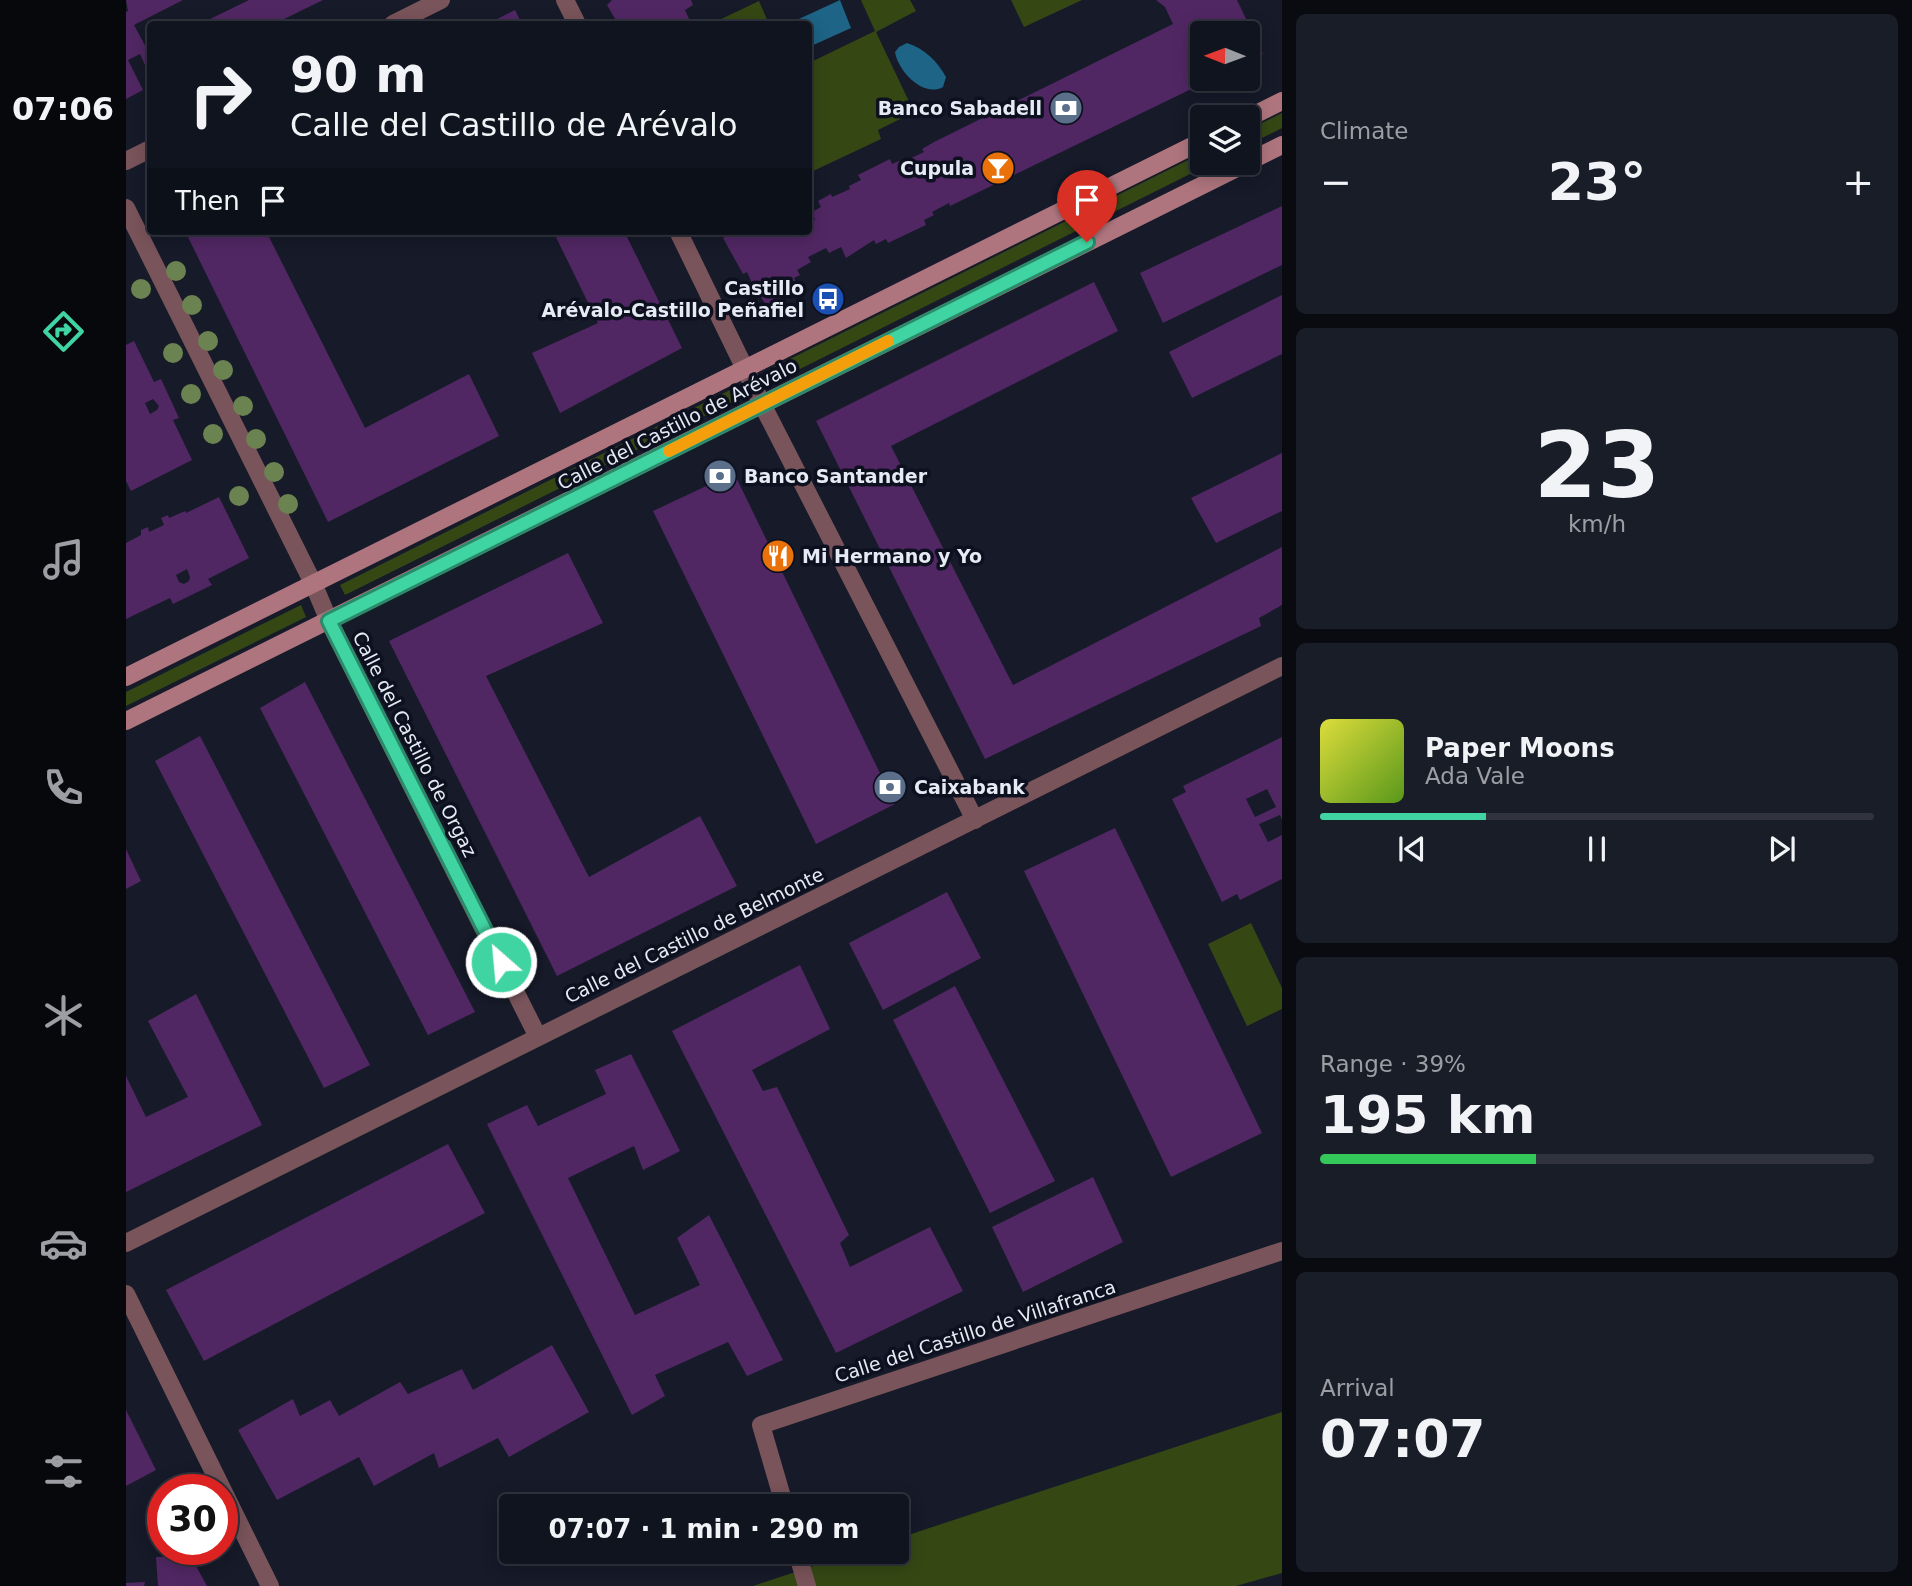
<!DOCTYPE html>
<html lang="en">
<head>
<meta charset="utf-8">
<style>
  body { margin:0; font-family:"DejaVu Sans",sans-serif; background:#191d28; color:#f1f3f6; height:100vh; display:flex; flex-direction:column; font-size:26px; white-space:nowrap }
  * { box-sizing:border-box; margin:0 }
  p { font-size:23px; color:#9c9ea4 }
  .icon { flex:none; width:38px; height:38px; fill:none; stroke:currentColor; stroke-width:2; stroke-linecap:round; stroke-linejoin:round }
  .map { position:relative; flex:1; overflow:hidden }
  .drawer { display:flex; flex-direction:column; gap:14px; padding:14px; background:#090b11; width:630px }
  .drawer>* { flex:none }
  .guide { position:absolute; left:21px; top:21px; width:665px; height:214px; border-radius:7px; box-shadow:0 4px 18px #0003,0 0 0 2px #30333d; background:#10141f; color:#f1f3f6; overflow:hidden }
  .needle { width:46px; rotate:271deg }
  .controls { position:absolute; left:1064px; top:21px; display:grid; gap:14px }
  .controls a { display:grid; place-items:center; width:70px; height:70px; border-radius:7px; background:#10141f; box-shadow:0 4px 18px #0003,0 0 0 2px #30333d; font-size:35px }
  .speed { position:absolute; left:21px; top:1474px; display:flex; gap:14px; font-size:35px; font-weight:700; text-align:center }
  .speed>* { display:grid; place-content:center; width:91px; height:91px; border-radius:50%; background:#10141f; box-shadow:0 4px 18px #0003,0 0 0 2px #30333d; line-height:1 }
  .speed .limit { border:10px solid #d22; background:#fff; color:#111 }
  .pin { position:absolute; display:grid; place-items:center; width:60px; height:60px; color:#fff; margin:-72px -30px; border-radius:50% 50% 50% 0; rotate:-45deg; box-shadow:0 0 7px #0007 }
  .pin .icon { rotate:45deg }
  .me { position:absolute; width:77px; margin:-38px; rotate:333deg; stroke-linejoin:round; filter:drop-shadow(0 0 5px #0008) }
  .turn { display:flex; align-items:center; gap:24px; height:147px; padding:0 28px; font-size:32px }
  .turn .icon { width:91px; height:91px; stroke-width:2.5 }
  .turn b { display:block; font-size:49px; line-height:60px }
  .then { display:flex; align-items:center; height:66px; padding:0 28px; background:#0003; gap:14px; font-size:26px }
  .big { font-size:52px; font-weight:700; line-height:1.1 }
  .drawer .card { flex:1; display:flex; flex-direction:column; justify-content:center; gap:10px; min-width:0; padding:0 24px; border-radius:10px; background:#191d28 }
  .drawer .dial { align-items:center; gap:0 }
  .dial b { font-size:91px; line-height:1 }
  .song { display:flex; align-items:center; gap:21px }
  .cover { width:84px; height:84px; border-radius:10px; background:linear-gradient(135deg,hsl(60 70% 55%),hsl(90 70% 35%)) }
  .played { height:7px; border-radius:4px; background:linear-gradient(90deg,#40d4a2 30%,#30333d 30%) }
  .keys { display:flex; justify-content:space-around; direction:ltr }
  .heat { display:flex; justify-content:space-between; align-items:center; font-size:38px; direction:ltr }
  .charge { height:10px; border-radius:5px; background:linear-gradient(90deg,#34c759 39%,#30333d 0) }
  .trip { position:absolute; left:373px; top:1494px; width:410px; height:70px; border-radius:7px; background:#10141f; box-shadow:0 4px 18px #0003,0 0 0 2px #30333d; font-weight:700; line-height:70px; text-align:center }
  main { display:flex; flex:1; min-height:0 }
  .tabs { display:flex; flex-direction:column; width:126px; justify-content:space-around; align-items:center; background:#06080c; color:#9c9ea4 }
  .tabs .icon { width:49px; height:49px }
  .tabs .current { color:#40d4a2 }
  .tabs b { font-size:32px; color:#f1f3f6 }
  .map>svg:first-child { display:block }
  .green { fill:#354814 }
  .water { fill:#1d6486 }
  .building { fill:#512763; fill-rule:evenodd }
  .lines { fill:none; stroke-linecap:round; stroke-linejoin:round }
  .street { stroke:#79545a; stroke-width:18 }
  .secondary { stroke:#af757e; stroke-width:18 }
  .tree { fill:#6b8351 }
  .route-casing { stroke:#2a8a69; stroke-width:18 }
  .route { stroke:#40d4a2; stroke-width:12 }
  .slow { stroke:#f59e0b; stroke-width:12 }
  .labels { text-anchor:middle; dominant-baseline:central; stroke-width:7; stroke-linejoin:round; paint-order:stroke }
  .poi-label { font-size:19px; font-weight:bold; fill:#e6eaf4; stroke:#0d111f; text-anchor:end }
  .street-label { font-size:19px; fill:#e6eaf4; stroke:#0d111f }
</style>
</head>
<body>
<main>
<nav class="tabs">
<b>07:06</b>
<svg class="icon current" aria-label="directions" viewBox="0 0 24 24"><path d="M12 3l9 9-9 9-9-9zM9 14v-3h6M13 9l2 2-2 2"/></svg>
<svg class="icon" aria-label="music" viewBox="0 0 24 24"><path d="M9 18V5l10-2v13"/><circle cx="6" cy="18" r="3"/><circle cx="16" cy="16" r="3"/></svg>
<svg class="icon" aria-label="phone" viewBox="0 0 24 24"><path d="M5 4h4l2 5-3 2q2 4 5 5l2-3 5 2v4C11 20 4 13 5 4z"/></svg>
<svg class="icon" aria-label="climate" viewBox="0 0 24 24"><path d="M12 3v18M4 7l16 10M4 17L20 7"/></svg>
<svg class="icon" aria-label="car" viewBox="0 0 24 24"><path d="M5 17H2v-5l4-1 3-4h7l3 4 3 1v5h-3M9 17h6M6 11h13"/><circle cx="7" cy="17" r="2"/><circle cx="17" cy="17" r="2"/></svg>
<svg class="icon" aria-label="filters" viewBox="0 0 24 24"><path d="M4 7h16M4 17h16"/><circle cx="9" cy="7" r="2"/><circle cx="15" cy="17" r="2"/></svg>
</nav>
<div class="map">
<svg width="1156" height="1586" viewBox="0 0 1156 1586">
  <rect width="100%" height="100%" fill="#161a29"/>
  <g class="green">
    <path d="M 735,0 L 784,0 L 790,11 L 750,32 L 788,112 L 752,130 L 755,139 L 683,173 L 683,63 L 749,31 Z"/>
    <path d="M 885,0 L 956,0 L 898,27 Z"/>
    <path d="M 633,1 L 643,24 L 590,24 L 589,22 Z"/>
    <path d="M 1156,113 L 1156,128 L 1122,145 L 1122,130 Z"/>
    <path d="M 1076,153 L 1076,163 L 1086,163 L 652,380 L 646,368 Z"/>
    <path d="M 608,388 L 613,399 L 219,595 L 214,585 Z"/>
    <path d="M 175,605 L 180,617 L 0,706 L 0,692 Z"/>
    <path d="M 1125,923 L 1156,988 L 1156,1009 L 1121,1026 L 1082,944 Z"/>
    <path d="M 1156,1412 L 1156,1573 L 1110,1586 L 627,1586 L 730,1552 L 770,1552 L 770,1539 Z"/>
  </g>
  <g class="water">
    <path d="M 714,0 L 725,28 L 683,47 L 682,24 L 662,24 Z"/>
    <path d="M 781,43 C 799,49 811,61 820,77 L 817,87 C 797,98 772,71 769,52 L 773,47 Z"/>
  </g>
  <g class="building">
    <path d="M 0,0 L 57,0 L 8,25 L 22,51 L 24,49 L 24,76 L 14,54 L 2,60 L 17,90 L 0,99 L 0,12 L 2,11 Z"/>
    <path d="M 123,0 L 197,0 L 148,24 L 74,24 Z"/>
    <path d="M 486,0 L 565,0 L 567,5 L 559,10 L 564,21 L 561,22 L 562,24 L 492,24 L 481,5 Z"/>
    <path d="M 1030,0 L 1111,0 L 1137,54 L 1122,61 L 1122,33 L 1076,33 L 1076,79 L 1086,79 L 824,206 L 823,203 L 806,212 L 808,215 L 798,220 L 800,225 L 762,243 L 760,239 L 750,244 L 748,240 L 720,258 L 715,247 L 703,253 L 700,248 L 682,257 L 685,262 L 671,270 L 674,275 L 668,278 L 674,289 L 640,306 L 627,282 L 626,283 L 621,272 L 617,274 L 597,238 L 603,234 L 601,231 L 682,231 L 682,223 L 689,220 L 686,212 L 695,207 L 692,201 L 705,194 L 706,197 L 724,189 L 723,186 L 735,180 L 732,175 L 764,159 L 766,164 L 778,159 L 779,161 L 798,152 L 796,149 L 808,142 L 1047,24 L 1039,7 Z"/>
    <path d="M 389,10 L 396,24 L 361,24 Z"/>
    <path d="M 1156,206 L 1156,265 L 1037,323 L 1014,273 Z"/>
    <path d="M 59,231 L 140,231 L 239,428 L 343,374 L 373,436 L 202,522 Z"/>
    <path d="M 427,231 L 498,231 L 556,348 L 434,413 L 406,353 L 472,323 Z"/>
    <path d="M 968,282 L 992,331 L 765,446 L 887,685 L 1156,547 L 1156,605 L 1133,618 L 1135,626 L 859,759 L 690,421 Z"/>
    <path d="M 1156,295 L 1156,354 L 1066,398 L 1043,352 Z"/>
    <path d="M 8,341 L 28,382 L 35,379 L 53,418 L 47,420 L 66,460 L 5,491 L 0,481 L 0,345 ZM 27,399 L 33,406 L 31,410 L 24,414 L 19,403 Z"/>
    <path d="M 1156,453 L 1156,511 L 1090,543 L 1065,498 Z"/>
    <path d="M 608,473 L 769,804 L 690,844 L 527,511 Z"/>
    <path d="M 93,497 L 123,558 L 82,579 L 86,585 L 47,604 L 44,598 L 0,619 L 0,543 L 15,535 L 15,530 L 22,527 L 23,532 L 38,525 L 35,518 L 42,515 L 43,518 L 59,511 L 60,513 ZM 61,569 L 64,577 L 63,581 L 58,584 L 53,582 L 50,575 Z"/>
    <path d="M 442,553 L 477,623 L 360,676 L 463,877 L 574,816 L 611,886 L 431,976 L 263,641 Z"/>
    <path d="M 179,682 L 349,1012 L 302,1035 L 134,708 Z"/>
    <path d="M 74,736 L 244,1065 L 198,1088 L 29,761 Z"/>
    <path d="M 1156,737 L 1156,820 L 1154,815 L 1133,824 L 1142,842 L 1156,835 L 1156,879 L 1114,900 L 1111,894 L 1096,902 L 1046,799 L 1060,792 L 1057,786 ZM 1141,789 L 1150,807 L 1129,817 L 1120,799 Z"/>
    <path d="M 989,828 L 1136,1133 L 1045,1177 L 898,871 Z"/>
    <path d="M 0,849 L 15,881 L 0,889 Z"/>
    <path d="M 821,892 L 855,958 L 757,1010 L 723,943 Z"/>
    <path d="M 674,965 L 704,1029 L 626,1070 L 637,1091 L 651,1087 L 723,1235 L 714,1243 L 724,1267 L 804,1227 L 837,1291 L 710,1353 L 546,1031 Z"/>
    <path d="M 829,986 L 929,1181 L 864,1213 L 767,1020 Z"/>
    <path d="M 70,994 L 136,1125 L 0,1192 L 0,1076 L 20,1117 L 62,1097 L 22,1021 Z"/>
    <path d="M 505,1054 L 554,1151 L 517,1170 L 508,1146 L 442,1178 L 509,1315 L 574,1285 L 551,1238 L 583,1215 L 657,1360 L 621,1376 L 602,1342 L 529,1375 L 539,1396 L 506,1415 L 361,1124 L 401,1105 L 412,1126 L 480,1094 L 469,1070 Z"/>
    <path d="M 322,1144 L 359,1213 L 78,1361 L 40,1290 Z"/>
    <path d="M 967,1177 L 997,1242 L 897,1292 L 866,1227 Z"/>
    <path d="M 426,1345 L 463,1412 L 383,1457 L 372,1438 L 313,1468 L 308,1453 L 248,1486 L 233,1457 L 151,1500 L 112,1430 L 167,1399 L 174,1416 L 204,1400 L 213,1416 L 274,1382 L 282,1394 L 336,1369 L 347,1390 Z"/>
    <path d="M 0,1410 L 30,1470 L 0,1486 Z"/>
    <path d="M 30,1557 L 65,1557 L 81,1586 L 32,1586 Z"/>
    <path d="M 19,1582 L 18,1586 L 0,1586 L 0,1583 Z"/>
  </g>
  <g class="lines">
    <g class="street">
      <path d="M 439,0 L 451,24"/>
      <path d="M 267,24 L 315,0"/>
      <path d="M 0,161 L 24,149"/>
      <path d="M 0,208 L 187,583 L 203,621 L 411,1035"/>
      <path d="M 552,231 L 636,404 L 849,820"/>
      <path d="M 0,1243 C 384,1049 771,859 1156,666"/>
      <path d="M 0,1294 L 144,1586"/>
      <path d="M 659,1507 L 635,1425 L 1156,1251"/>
      <path d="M 671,1552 L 681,1586"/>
    </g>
    <g class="secondary">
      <path d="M 1122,118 L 1156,101"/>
      <path d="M 1122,162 L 1156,145"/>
      <path d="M 0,677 L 1076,141"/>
      <path d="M 0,721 L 1121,163"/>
    </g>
  </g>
  <g class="tree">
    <circle cx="50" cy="271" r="10"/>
    <circle cx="15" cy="289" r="10"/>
    <circle cx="66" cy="305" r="10"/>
    <circle cx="82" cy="341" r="10"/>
    <circle cx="47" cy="353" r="10"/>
    <circle cx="97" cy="370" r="10"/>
    <circle cx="65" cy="394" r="10"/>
    <circle cx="117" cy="406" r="10"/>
    <circle cx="87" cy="434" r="10"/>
    <circle cx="130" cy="439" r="10"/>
    <circle cx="148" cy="472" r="10"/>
    <circle cx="113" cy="496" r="10"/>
    <circle cx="162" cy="504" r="10"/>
  </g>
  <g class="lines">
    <defs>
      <path id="route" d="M 375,962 L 203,621 L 961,242"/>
    </defs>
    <use href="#route" class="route-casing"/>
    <use href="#route" class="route"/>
    <path class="slow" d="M 543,451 L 762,341"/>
  </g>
  <defs>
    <symbol id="bank-disc" viewBox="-11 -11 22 22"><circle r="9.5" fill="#5c6f8a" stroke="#0d111f"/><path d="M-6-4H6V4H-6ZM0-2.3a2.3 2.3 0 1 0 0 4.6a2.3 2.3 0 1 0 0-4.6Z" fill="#fff"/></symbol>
    <symbol id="bar-disc" viewBox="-11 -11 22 22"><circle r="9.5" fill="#e8710a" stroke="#0d111f"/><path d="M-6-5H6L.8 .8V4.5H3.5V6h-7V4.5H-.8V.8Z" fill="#fff"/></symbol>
    <symbol id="bus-disc" viewBox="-11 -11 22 22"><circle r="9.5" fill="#1a4fb4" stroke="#0d111f"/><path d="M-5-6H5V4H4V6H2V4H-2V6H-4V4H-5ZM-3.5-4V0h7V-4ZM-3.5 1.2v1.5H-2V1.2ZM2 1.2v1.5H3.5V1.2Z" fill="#fff"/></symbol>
    <symbol id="restaurant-disc" viewBox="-11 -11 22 22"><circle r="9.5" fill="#e8710a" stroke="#0d111f"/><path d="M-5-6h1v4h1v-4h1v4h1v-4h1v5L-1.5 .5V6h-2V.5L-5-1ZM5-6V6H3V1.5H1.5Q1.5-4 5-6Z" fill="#fff"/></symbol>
  </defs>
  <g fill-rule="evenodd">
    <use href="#bank-disc" x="921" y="89" width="38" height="38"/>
    <use href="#bar-disc" x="853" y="149" width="38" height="38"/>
    <use href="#bus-disc" x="683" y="280" width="38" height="38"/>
    <use href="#bank-disc" x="575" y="457" width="38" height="38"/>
    <use href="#restaurant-disc" x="633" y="537" width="38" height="38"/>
    <use href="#bank-disc" x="745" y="768" width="38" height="38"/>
  </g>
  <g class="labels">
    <g class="poi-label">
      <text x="916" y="108">Banco Sabadell</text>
      <text x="848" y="168">Cupula</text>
      <text x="678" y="288">Castillo<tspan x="678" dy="22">Arévalo-Castillo Peñafiel</tspan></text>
      <text x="618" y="476" text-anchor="start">Banco Santander</text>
      <text x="676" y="556" text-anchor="start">Mi Hermano y Yo</text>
      <text x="788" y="787" text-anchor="start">Caixabank</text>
    </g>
    <g class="street-label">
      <text transform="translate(551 424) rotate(-27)">Calle del Castillo de Arévalo</text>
      <text transform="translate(289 744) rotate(63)">Calle del Castillo de Orgaz</text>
      <text transform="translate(568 935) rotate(-26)">Calle del Castillo de Belmonte</text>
      <text transform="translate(849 1331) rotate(-18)">Calle del Castillo de Villafranca</text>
    </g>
  </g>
</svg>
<div class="controls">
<a><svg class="needle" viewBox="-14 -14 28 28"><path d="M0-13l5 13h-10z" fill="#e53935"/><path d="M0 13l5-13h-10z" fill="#9c9ea4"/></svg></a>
<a><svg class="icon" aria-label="layers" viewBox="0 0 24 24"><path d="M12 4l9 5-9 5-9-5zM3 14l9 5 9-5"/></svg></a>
</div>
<div class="speed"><div class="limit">30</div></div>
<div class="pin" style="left:961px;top:242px;background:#d93025"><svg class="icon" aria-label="arrive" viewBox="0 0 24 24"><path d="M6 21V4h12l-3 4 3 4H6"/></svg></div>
<svg class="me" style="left:375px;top:962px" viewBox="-20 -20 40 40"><circle r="17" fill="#40d4a2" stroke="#fff" stroke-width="3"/><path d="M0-11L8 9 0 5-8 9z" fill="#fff"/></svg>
<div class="trip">07:07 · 1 min · 290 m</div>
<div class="guide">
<div class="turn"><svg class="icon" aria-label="right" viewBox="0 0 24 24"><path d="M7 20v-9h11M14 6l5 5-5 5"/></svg><div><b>90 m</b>Calle del Castillo de Arévalo</div></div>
<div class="then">Then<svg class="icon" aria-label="arrive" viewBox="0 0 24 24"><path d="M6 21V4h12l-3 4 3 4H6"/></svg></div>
</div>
</div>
<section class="drawer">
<div class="card"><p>Climate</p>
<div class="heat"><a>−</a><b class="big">23°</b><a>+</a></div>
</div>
<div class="card dial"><b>23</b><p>km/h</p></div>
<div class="card">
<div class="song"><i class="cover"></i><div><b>Paper Moons</b><p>Ada Vale</p></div></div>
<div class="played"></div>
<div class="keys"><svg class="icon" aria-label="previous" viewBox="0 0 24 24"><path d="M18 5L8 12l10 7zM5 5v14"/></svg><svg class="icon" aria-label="pause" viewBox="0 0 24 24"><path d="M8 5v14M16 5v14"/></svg><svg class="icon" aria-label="next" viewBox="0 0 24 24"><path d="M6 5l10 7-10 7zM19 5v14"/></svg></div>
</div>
<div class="card"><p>Range · 39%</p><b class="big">195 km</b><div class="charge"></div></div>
<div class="card"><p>Arrival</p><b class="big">07:07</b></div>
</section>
</main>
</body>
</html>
